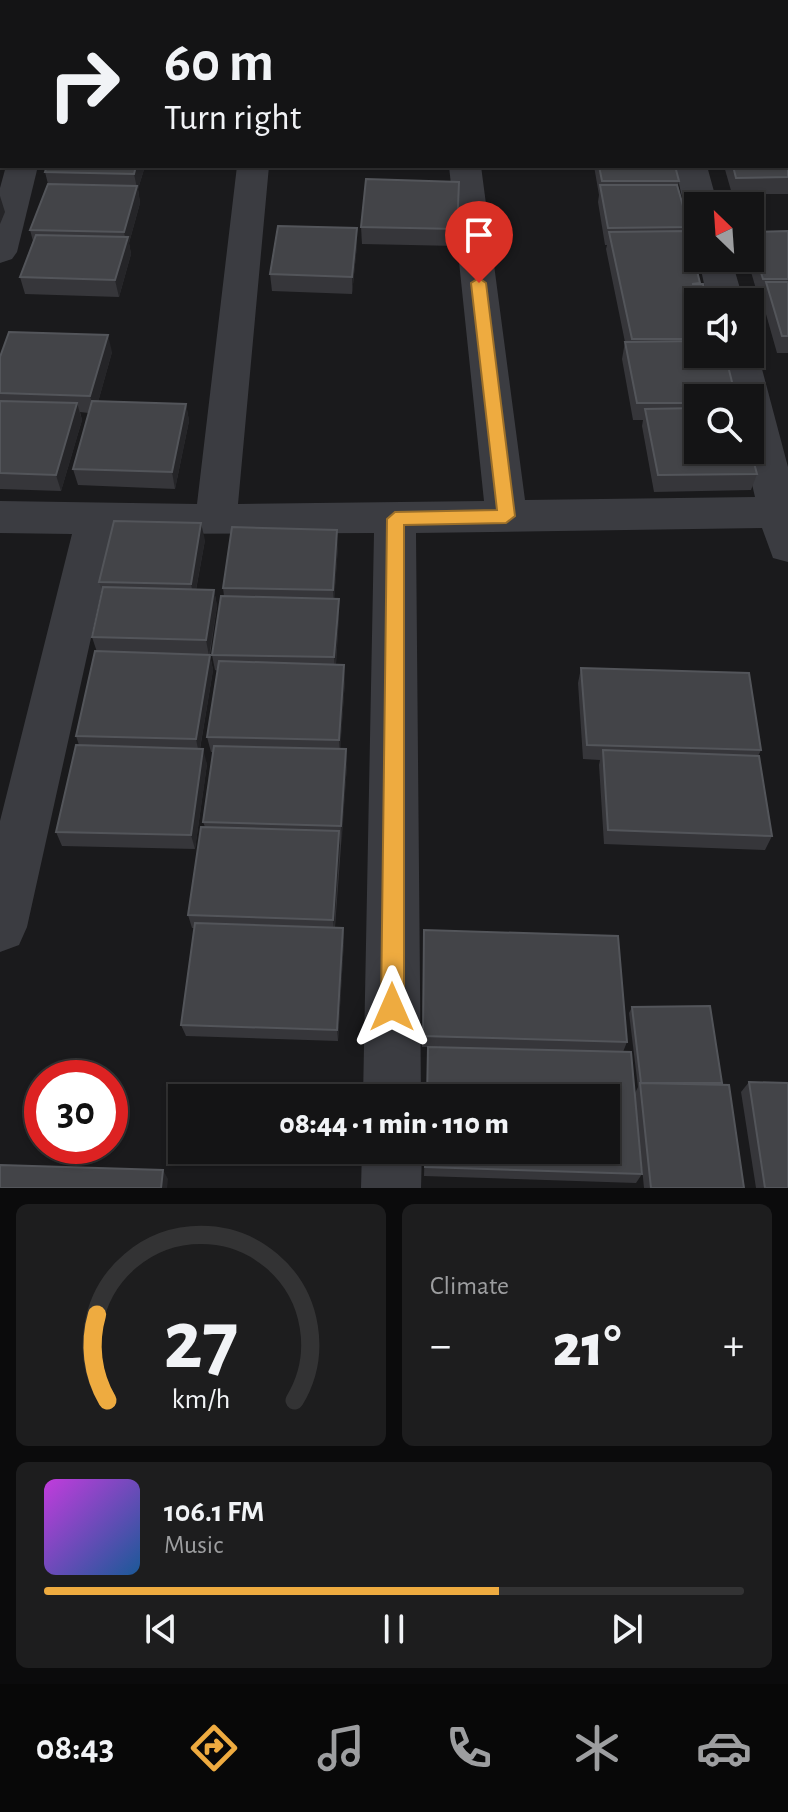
<!DOCTYPE html>
<html lang="en">
<head>
<meta charset="utf-8">
<style>
  body { margin:0; font-family:"Alegreya Sans",sans-serif; background:#1d1d1e; color:#f1f3f6; height:100vh; display:flex; flex-direction:column; font-size:30px; white-space:nowrap }
  * { box-sizing:border-box; margin:0 }
  p { font-size:26px; color:#9d9ea0 }
  .icon { flex:none; width:44px; height:44px; fill:none; stroke:currentColor; stroke-width:2; stroke-linecap:round; stroke-linejoin:round }
  .map { position:relative; height:1188px; overflow:hidden }
  .details { display:flex; flex-direction:column; gap:16px; padding:16px; background:#0b0b0c; flex:1 }
  .details>* { flex:none }
  .guide { position:absolute; left:0px; top:0px; width:788px; height:168px; box-shadow:0 2px 6px #0004,0 0 0 2px #333334; background:#141415; color:#f1f3f6; overflow:hidden }
  .needle { width:52px; rotate:335deg }
  .buttons { position:absolute; left:684px; top:192px; display:grid; gap:16px }
  .buttons a { display:grid; place-items:center; width:80px; height:80px; border-radius:0px; background:#141415; box-shadow:0 2px 6px #0004,0 0 0 2px #333334; font-size:40px }
  .speed { position:absolute; left:24px; top:1060px; display:flex; gap:16px; font-size:40px; font-weight:700; text-align:center }
  .speed>* { display:grid; place-content:center; width:104px; height:104px; border-radius:50%; background:#141415; box-shadow:0 2px 6px #0004,0 0 0 2px #333334; line-height:1 }
  .speed .limit { border:12px solid #d22; background:#fff; color:#111 }
  .pin { position:absolute; display:grid; place-items:center; width:68px; height:68px; color:#fff; margin:-82px -34px; border-radius:50% 50% 50% 0; rotate:-45deg; box-shadow:0 0 8px #0007 }
  .pin .icon { rotate:45deg }
  .me { position:absolute; width:88px; margin:-44px; rotate:0deg; stroke-linejoin:round; filter:drop-shadow(0 0 6px #0008) }
  .turn { display:flex; align-items:center; gap:28px; height:168px; padding:0 32px; font-size:36px }
  .turn .icon { width:104px; height:104px; stroke-width:2.5 }
  .turn b { display:block; font-size:56px; line-height:68px }
  .big { font-size:60px; font-weight:800; line-height:1.1 }
  .details .tile { flex:1; display:flex; flex-direction:column; justify-content:center; gap:12px; min-width:0; padding:0 28px; border-radius:12px; background:#1d1d1e }
  .details .dial { align-items:center; gap:0 }
  .dial svg { height:208px; overflow:visible; fill:none; stroke:#333334; stroke-width:7; stroke-linecap:round; text-anchor:middle }
  .dial text { fill:#f1f3f6; stroke:none }
  .song { display:flex; align-items:center; gap:24px }
  .cover { width:96px; height:96px; border-radius:12px; background:linear-gradient(135deg,hsl(290 70% 55%),hsl(210 70% 35%)) }
  .played { height:8px; border-radius:4px; background:linear-gradient(90deg,#eeab40 65%,#333334 65%) }
  .keys { display:flex; justify-content:space-around; direction:ltr }
  .heat { display:flex; justify-content:space-between; align-items:center; font-size:44px; direction:ltr }
  .details .tiles { flex:1; display:grid; gap:16px; grid-template-columns:1fr 1fr }
  .tile:last-child { grid-column:span 2 }
  .trip { position:absolute; left:168px; top:1084px; width:452px; height:80px; border-radius:0px; background:#141415; box-shadow:0 2px 6px #0004,0 0 0 2px #333334; font-weight:800; line-height:80px; text-align:center }
  .dock { display:flex; height:128px; justify-content:space-around; align-items:center; background:#080808; color:#9d9ea0 }
  .dock .icon { width:56px; height:56px }
  .dock .selected { color:#eeab40 }
  .dock b { font-size:36px; color:#f1f3f6 }
  .map>svg:first-child { display:block }
  .lines { fill:none; stroke-linecap:round; stroke-linejoin:round }
  .minor { fill:#3b3c41; fill-rule:evenodd }
  .wall { fill:#36363a }
  .shaded-wall { fill:#252528 }
  .building { fill:#434448; stroke:#53555a; stroke-width:2 }
  .route { fill:#eeab40; stroke:#9b6f2a; stroke-width:2 }
</style>
</head>
<body>
<div class="map">
<svg width="788" height="1188" viewBox="0 0 788 1188">
  <rect width="100%" height="100%" fill="#1a1a1c"/>
  <g class="lines">
    <g class="minor">
      <rect x="51" y="0" width="28" height="2"/>
      <path d="M 682,0 L 710,0 L 711,2 L 683,2 Z"/>
      <rect x="0" y="4" width="2" height="16"/>
      <path d="M 6,166 L 38,166 L 17,252 L 12,259 L 0,263 L 0,188 Z"/>
      <path d="M 237,166 L 269,166 L 238,504 L 484,501 L 449,166 L 481,166 L 525,500 L 755,497 L 744,450 L 750,450 L 750,398 L 731,398 L 720,354 L 750,354 L 750,345 L 758,354 L 788,467 L 788,562 L 773,558 L 762,528 L 416,533 L 421,1098 L 363,1098 L 374,533 L 114,534 L 27,927 L 19,945 L 0,952 L 0,821 L 72,534 L 0,533 L 0,501 L 197,504 Z"/>
      <path d="M 675,166 L 707,166 L 718,206 L 698,206 L 698,215 L 689,213 L 684,206 Z"/>
      <path d="M 698,256 L 731,258 L 744,302 L 708,302 Z"/>
      <path d="M 362,1150 L 422,1150 L 421,1188 L 361,1188 Z"/>
    </g>
  </g>
  <g class="wall">
    <path d="M 268,0 L 324,0 L 324,2 L 269,2 Z"/>
    <path d="M 624,0 L 679,0 L 678,2 L 624,2 Z"/>
    <path d="M 786,8 L 788,8 L 788,77 L 786,76 Z"/>
    <path d="M 786,105 L 788,111 L 788,194 L 732,194 L 724,166 L 786,166 Z"/>
    <path d="M 145,166 L 138,189 L 140,203 L 129,243 L 131,254 L 119,297 L 25,294 L 20,277 L 33,241 L 30,230 L 48,184 L 45,172 Z"/>
    <path d="M 594,166 L 675,166 L 679,181 L 678,186 L 689,227 L 687,232 L 700,283 L 698,302 L 698,450 L 757,474 L 751,490 L 654,492 L 642,426 L 643,420 L 633,420 L 622,359 L 625,342 L 606,249 L 607,245 L 605,245 L 598,202 L 599,195 Z"/>
    <path d="M 361,227 L 457,229 L 457,246 L 362,244 Z"/>
    <path d="M 788,231 L 788,353 L 777,353 L 762,300 L 762,296 L 758,296 L 747,258 L 750,258 L 750,232 Z"/>
    <path d="M 357,245 L 352,294 L 272,291 L 270,274 Z"/>
    <path d="M 112,352 L 98,402 L 186,404 L 189,421 L 175,489 L 78,485 L 73,469 L 89,413 L 80,412 L 82,420 L 61,491 L 0,489 L 0,357 Z"/>
    <path d="M 205,540 L 196,590 L 214,590 L 217,606 L 210,655 L 213,670 L 200,749 L 207,764 L 195,849 L 62,846 L 56,832 L 79,745 L 76,736 L 97,652 L 92,637 L 102,591 L 99,582 Z"/>
    <path d="M 338,546 L 334,599 L 339,599 L 339,615 L 336,664 L 345,680 L 340,749 L 346,749 L 347,764 L 335,927 L 343,928 L 344,940 L 338,1041 L 186,1036 L 181,1025 L 195,928 L 192,928 L 188,915 L 205,827 L 203,822 L 213,752 L 211,752 L 207,737 L 218,671 L 215,670 L 212,655 L 224,596 L 223,588 Z"/>
    <path d="M 581,668 L 761,750 L 758,756 L 772,836 L 765,850 L 604,844 L 599,765 L 600,760 L 583,759 L 578,683 Z"/>
    <path d="M 424,930 L 627,1042 L 623,1052 L 635,1093 L 638,1087 L 629,1013 L 632,1007 L 722,1083 L 721,1085 L 744,1188 L 644,1188 L 637,1117 L 642,1174 L 636,1183 L 424,1176 L 428,1047 L 422,1047 Z"/>
    <path d="M 749,1082 L 788,1188 L 756,1188 L 741,1092 Z"/>
  </g>
  <g class="shaded-wall">
    <path d="M 136,166 L 145,166 L 138,189 L 140,203 L 129,243 L 131,254 L 119,297 L 115,280 L 126,243 L 124,232 L 137,188 L 134,174 Z"/>
    <path d="M 0,196 L 5,212 L 0,224 Z"/>
    <path d="M 357,228 L 357,245 L 352,294 L 352,277 Z"/>
    <path d="M 108,335 L 112,352 L 95,413 L 90,396 Z"/>
    <path d="M 77,403 L 82,420 L 61,491 L 56,475 Z"/>
    <path d="M 186,404 L 189,421 L 175,489 L 172,472 Z"/>
    <path d="M 201,523 L 205,540 L 194,600 L 191,584 Z"/>
    <path d="M 337,530 L 338,546 L 334,606 L 333,590 Z"/>
    <path d="M 214,590 L 217,606 L 209,656 L 206,640 Z"/>
    <path d="M 339,599 L 339,615 L 335,673 L 334,657 Z"/>
    <path d="M 210,655 L 213,670 L 199,754 L 196,739 Z"/>
    <path d="M 344,665 L 345,680 L 340,755 L 339,740 Z"/>
    <path d="M 203,749 L 207,764 L 195,849 L 191,835 Z"/>
    <path d="M 346,749 L 347,764 L 342,840 L 341,826 Z"/>
    <path d="M 339,831 L 340,845 L 334,932 L 333,920 Z"/>
    <path d="M 343,928 L 344,940 L 338,1041 L 337,1030 Z"/>
    <path d="M 163,1170 L 168,1179 L 167,1188 L 161,1188 Z"/>
  </g>
  <g class="building">
    <path d="M 786,16 L 788,20 L 788,60 L 786,60 Z"/>
    <path d="M 786,105 L 788,111 L 788,132 L 786,132 Z"/>
    <path d="M 786,134 L 788,134 L 788,177 L 736,178 L 733,166 L 786,166 Z"/>
    <path d="M 47,166 L 136,166 L 134,174 L 45,172 Z"/>
    <path d="M 599,166 L 675,166 L 679,181 L 602,181 Z"/>
    <path d="M 366,179 L 459,182 L 457,229 L 361,227 Z"/>
    <path d="M 48,184 L 137,186 L 124,232 L 30,230 Z"/>
    <path d="M 600,185 L 677,185 L 689,227 L 608,228 Z"/>
    <path d="M 278,226 L 357,228 L 352,277 L 270,274 Z"/>
    <path d="M 687,231 L 700,283 L 692,284 L 703,284 L 707,302 L 698,302 L 698,339 L 632,339 L 609,232 Z"/>
    <path d="M 788,231 L 788,279 L 763,279 L 750,237 L 750,232 Z"/>
    <path d="M 36,235 L 128,237 L 115,280 L 20,277 Z"/>
    <path d="M 766,282 L 788,282 L 788,336 L 782,336 Z"/>
    <path d="M 9,332 L 108,335 L 90,396 L 0,393 L 0,357 Z"/>
    <path d="M 698,341 L 698,354 L 725,354 L 736,398 L 698,398 L 698,403 L 637,403 L 625,342 Z"/>
    <path d="M 0,401 L 77,403 L 56,475 L 0,473 Z"/>
    <path d="M 92,401 L 186,404 L 172,472 L 73,469 Z"/>
    <path d="M 698,408 L 698,450 L 750,450 L 750,448 L 757,474 L 658,475 L 645,409 Z"/>
    <path d="M 114,521 L 201,523 L 191,584 L 99,582 Z"/>
    <path d="M 232,527 L 337,530 L 333,590 L 223,588 Z"/>
    <path d="M 103,587 L 214,590 L 206,640 L 92,637 Z"/>
    <path d="M 221,596 L 339,599 L 334,657 L 212,655 Z"/>
    <path d="M 95,651 L 210,655 L 196,739 L 76,736 Z"/>
    <path d="M 219,661 L 344,665 L 339,740 L 207,737 Z"/>
    <path d="M 581,668 L 749,673 L 761,750 L 587,745 Z"/>
    <path d="M 76,745 L 203,749 L 191,835 L 56,832 Z"/>
    <path d="M 214,746 L 346,749 L 341,826 L 203,822 Z"/>
    <path d="M 603,750 L 759,756 L 772,836 L 608,830 Z"/>
    <path d="M 201,827 L 339,831 L 333,920 L 188,915 Z"/>
    <path d="M 195,923 L 343,928 L 337,1030 L 181,1025 Z"/>
    <path d="M 424,930 L 618,936 L 627,1042 L 423,1036 Z"/>
    <path d="M 710,1006 L 722,1083 L 641,1083 L 632,1007 Z"/>
    <path d="M 428,1047 L 631,1052 L 642,1174 L 425,1167 L 425,1150 L 606,1150 L 606,1098 L 427,1098 Z"/>
    <path d="M 749,1082 L 788,1083 L 788,1188 L 765,1188 Z"/>
    <path d="M 640,1083 L 729,1085 L 744,1188 L 651,1188 Z"/>
    <path d="M 0,1165 L 163,1170 L 161,1188 L 0,1188 Z"/>
  </g>
  <path class="route" d="M 479,278 L 486,283 L 515,516 L 506,523 L 404,525 L 404,1007 L 401,1015 L 392,1018 L 384,1015 L 381,1007 L 387,519 L 395,512 L 497,510 L 471,283 Z"/>
</svg>
<div class="buttons">
<a><svg class="needle" viewBox="-14 -14 28 28"><path d="M0-13l5 13h-10z" fill="#e53935"/><path d="M0 13l5-13h-10z" fill="#9d9ea0"/></svg></a>
<a><svg class="icon" aria-label="sound" viewBox="0 0 24 24"><path d="M4 9h4l5-4v14l-5-4H4zM17 9q2 3 0 6"/></svg></a>
<a><svg class="icon" aria-label="search" viewBox="0 0 24 24"><circle cx="10" cy="10" r="6"/><path d="M15 15l6 6"/></svg></a>
</div>
<div class="speed"><div class="limit">30</div></div>
<div class="pin" style="left:479px;top:283px;background:#d93025"><svg class="icon" aria-label="arrive" viewBox="0 0 24 24"><path d="M6 21V4h12l-3 4 3 4H6"/></svg></div>
<svg class="me" style="left:392px;top:1007px" viewBox="-20 -20 40 40"><path d="M0-17L14 15 0 8-14 15z" fill="#eeab40" stroke="#fff" stroke-width="4"/></svg>
<div class="trip">08:44 · 1 min · 110 m</div>
<div class="guide">
<div class="turn"><svg class="icon" aria-label="right" viewBox="0 0 24 24"><path d="M7 20v-9h11M14 6l5 5-5 5"/></svg><div><b>60 m</b>Turn right</div></div>
</div>
</div>
<section class="details">
<div class="tiles">
<div class="tile dial"><svg viewBox="0 0 100 80">
<path d="M14 69A42 42 0 1 1 86 69"/>
<path d="M14 69A42 42 0 0 1 10 36" stroke="#eeab40"/>
<text x="50" y="56" font-size="32" font-weight="700">27</text>
<text x="50" y="72" font-size="11">km/h</text>
</svg></div>
<div class="tile"><p>Climate</p>
<div class="heat"><a>−</a><b class="big">21°</b><a>+</a></div>
</div>
<div class="tile">
<div class="song"><i class="cover"></i><div><b>106.1 FM</b><p>Music</p></div></div>
<div class="played"></div>
<div class="keys"><svg class="icon" aria-label="previous" viewBox="0 0 24 24"><path d="M18 5L8 12l10 7zM5 5v14"/></svg><svg class="icon" aria-label="pause" viewBox="0 0 24 24"><path d="M8 5v14M16 5v14"/></svg><svg class="icon" aria-label="next" viewBox="0 0 24 24"><path d="M6 5l10 7-10 7zM19 5v14"/></svg></div>
</div>
</div>
</section>
<nav class="dock">
<b>08:43</b>
<svg class="icon selected" aria-label="directions" viewBox="0 0 24 24"><path d="M12 3l9 9-9 9-9-9zM9 14v-3h6M13 9l2 2-2 2"/></svg>
<svg class="icon" aria-label="music" viewBox="0 0 24 24"><path d="M9 18V5l10-2v13"/><circle cx="6" cy="18" r="3"/><circle cx="16" cy="16" r="3"/></svg>
<svg class="icon" aria-label="phone" viewBox="0 0 24 24"><path d="M5 4h4l2 5-3 2q2 4 5 5l2-3 5 2v4C11 20 4 13 5 4z"/></svg>
<svg class="icon" aria-label="climate" viewBox="0 0 24 24"><path d="M12 3v18M4 7l16 10M4 17L20 7"/></svg>
<svg class="icon" aria-label="car" viewBox="0 0 24 24"><path d="M5 17H2v-5l4-1 3-4h7l3 4 3 1v5h-3M9 17h6M6 11h13"/><circle cx="7" cy="17" r="2"/><circle cx="17" cy="17" r="2"/></svg>
</nav>
</body>
</html>
